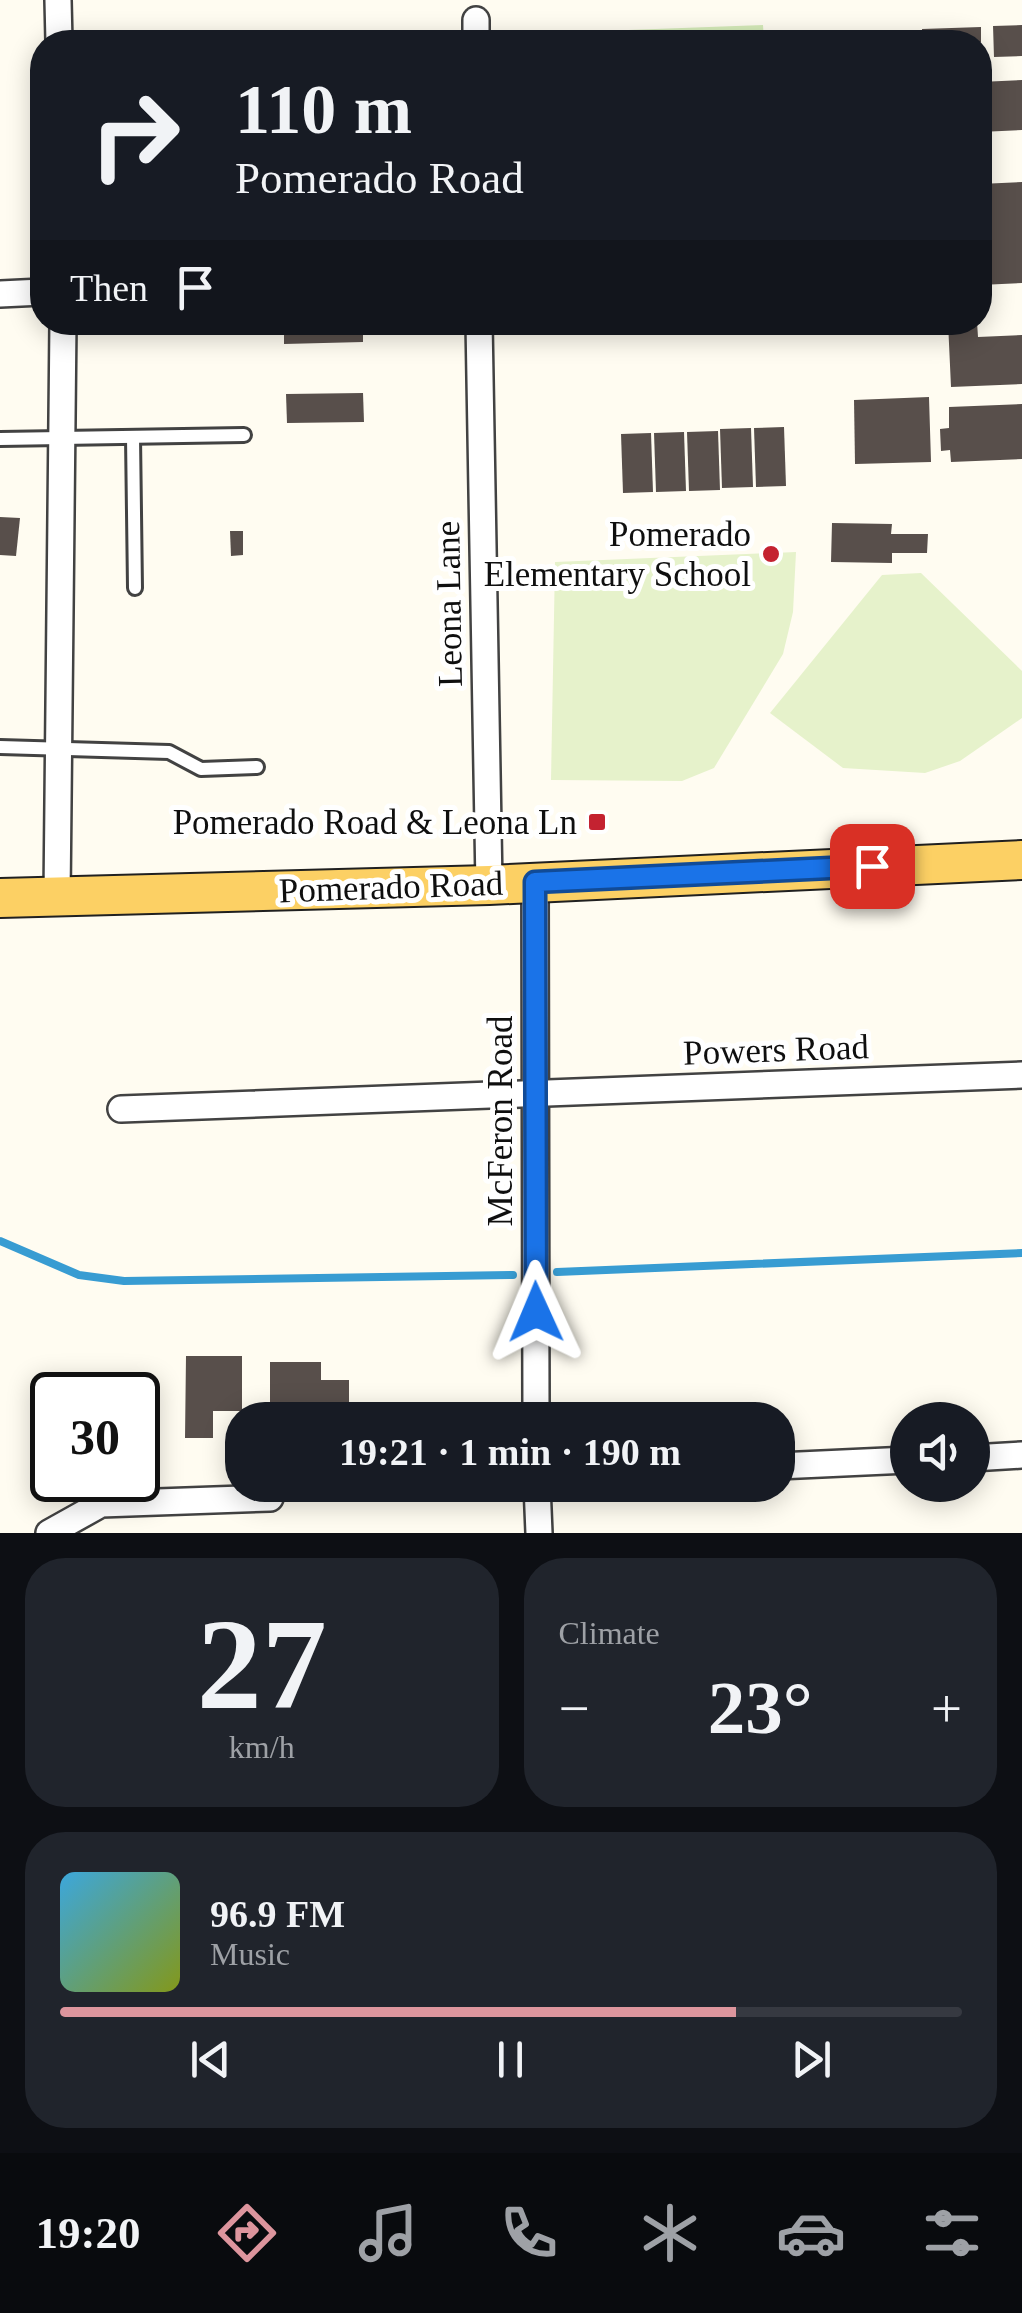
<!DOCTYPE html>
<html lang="en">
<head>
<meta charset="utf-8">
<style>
  body { margin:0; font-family:"Times New Roman",serif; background:#20242c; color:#f1f3f6; height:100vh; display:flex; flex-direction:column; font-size:38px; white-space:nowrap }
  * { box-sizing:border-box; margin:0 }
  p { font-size:32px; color:#9ea1a6 }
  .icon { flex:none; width:55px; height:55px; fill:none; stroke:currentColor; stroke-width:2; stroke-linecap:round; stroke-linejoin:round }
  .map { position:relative; height:1533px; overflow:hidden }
  .drawer { display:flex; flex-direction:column; gap:25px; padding:25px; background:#0d0f14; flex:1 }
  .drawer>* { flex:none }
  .guide { position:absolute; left:30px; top:30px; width:962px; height:305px; border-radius:40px; box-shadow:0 5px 25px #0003; background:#171b24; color:#f1f3f6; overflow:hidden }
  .fabs { position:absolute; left:890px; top:1402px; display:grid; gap:20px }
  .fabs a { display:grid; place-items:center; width:100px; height:100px; border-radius:50%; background:#171b24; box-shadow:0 5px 25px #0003; font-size:50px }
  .speed { position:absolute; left:30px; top:1372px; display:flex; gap:20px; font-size:50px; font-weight:700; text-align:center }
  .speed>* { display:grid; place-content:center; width:130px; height:130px; border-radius:50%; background:#171b24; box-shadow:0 5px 25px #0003; line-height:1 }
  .speed .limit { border:5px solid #111; border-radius:15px; background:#fff; color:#111 }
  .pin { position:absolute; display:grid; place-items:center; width:85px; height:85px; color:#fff; margin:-42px; border-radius:20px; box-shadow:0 5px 15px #0006 }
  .me { position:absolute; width:110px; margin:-55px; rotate:359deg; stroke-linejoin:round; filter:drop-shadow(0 0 8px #0008) }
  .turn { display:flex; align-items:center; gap:35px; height:210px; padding:0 40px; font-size:45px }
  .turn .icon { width:130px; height:130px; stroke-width:2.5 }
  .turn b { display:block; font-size:70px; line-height:85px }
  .then { display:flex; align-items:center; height:95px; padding:0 40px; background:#0003; gap:20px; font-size:38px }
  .big { font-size:75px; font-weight:600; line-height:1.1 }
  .drawer .widget { flex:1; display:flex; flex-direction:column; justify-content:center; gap:15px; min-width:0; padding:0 35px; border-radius:40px; background:#20242c }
  .drawer .dial { align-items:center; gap:0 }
  .dial b { font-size:130px; line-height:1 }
  .song { display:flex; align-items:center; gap:30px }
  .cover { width:120px; height:120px; border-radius:15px; background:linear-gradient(135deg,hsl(200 70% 55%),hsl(70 70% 35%)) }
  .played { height:10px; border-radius:5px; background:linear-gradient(90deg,#dd959d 75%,#363941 75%) }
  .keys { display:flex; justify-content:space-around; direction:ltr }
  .heat { display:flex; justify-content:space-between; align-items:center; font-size:55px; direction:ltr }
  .drawer .tiles { flex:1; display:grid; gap:25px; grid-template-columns:1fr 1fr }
  .widget:last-child { grid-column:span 2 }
  .trip { position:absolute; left:225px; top:1402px; width:570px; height:100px; border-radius:40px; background:#171b24; box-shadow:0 5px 25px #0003; font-weight:600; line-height:100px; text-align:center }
  .dock { display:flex; height:160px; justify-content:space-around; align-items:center; background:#090b0e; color:#9ea1a6 }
  .dock .icon { width:70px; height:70px }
  .dock .active { color:#dd959d }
  .dock b { font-size:45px; color:#f1f3f6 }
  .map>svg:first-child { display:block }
  .green { fill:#d5ebb9 }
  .pitch { fill:#e6f2cb }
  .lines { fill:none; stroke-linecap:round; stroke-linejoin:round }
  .stream { stroke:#389cd2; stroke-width:8 }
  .building { fill:#584f4b }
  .lane-casing { stroke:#424242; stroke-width:18 }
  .street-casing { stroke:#424242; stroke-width:30 }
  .primary-casing { stroke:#202020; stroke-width:42 }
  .lane { stroke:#fff; stroke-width:12 }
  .street { stroke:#fff; stroke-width:25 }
  .primary { stroke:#fcd064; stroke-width:38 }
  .route-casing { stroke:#114b97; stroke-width:25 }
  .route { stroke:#1a73e8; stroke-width:18 }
  .poi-dot { fill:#c42231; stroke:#fff; stroke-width:4 }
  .labels { text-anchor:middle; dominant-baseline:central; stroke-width:10; stroke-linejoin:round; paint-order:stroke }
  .poi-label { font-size:35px; fill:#0f0f0f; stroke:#fff; text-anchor:end }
  .street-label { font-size:35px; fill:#0f0f0f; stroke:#fff }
</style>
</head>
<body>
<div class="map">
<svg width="1022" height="1533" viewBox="0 0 1022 1533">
  <rect width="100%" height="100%" fill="#fffcf1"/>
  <path class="green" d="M 763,25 L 764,42 L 575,42 L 574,32 Z"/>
  <g class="pitch">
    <path d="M 796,552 L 793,612 L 783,654 L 714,768 L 682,781 L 551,780 L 555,562 Z"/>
    <path d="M 921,573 L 1022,671 L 1022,718 L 960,761 L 925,773 L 843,768 L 770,713 L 882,575 Z"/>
  </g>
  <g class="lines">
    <g class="stream">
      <path d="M 0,1241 L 79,1275 L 124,1281 L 513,1275"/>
      <path d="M 557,1272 L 1022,1253"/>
    </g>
  </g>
  <g class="building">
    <path d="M 1022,25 L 1022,56 L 994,57 L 993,26 Z"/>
    <path d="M 981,27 L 981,42 L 923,42 L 922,29 Z"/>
    <path d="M 902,30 L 902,42 L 845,42 L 845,32 Z"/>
    <path d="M 1022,80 L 1022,130 L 980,132 L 980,82 Z"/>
    <path d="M 1022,182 L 1022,283 L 980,285 L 980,184 Z"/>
    <path d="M 284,322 L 363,322 L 363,342 L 284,344 Z"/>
    <path d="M 948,322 L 977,322 L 978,337 L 1022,335 L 1022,384 L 951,387 Z"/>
    <path d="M 363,393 L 364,422 L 287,423 L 286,394 Z"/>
    <path d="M 929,397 L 931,462 L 855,464 L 854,400 Z"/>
    <path d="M 1022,404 L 1022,459 L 951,462 L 950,450 L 941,451 L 940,429 L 949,428 L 949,407 Z"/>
    <path d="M 784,427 L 786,486 L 756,487 L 754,428 Z"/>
    <path d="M 751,428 L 753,487 L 722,488 L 720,429 Z"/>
    <path d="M 718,431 L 720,490 L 689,491 L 687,432 Z"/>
    <path d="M 684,432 L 686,491 L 656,492 L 654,433 Z"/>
    <path d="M 651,433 L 653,492 L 623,493 L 621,434 Z"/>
    <path d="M 0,517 L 20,518 L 16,556 L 0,555 Z"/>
    <path d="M 832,523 L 892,524 L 891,534 L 928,534 L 927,553 L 892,553 L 892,563 L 831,562 Z"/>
    <path d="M 230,531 L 243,531 L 243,555 L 231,556 Z"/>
    <path d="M 186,1356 L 242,1356 L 242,1411 L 213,1411 L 213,1438 L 185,1438 Z"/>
    <path d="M 270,1362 L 321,1362 L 321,1380 L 349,1380 L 349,1413 L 270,1414 Z"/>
  </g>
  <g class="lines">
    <defs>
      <g id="lane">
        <path d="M 133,437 L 135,588"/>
        <path d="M 0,439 L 244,435"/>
        <path d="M 0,747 L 169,752 L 201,769 L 257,767"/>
      </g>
      <g id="street">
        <path d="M 58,0 L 59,42"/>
        <path d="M 476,20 L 476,42"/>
        <path d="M 0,294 L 42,292"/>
        <path d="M 479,322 L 489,885"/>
        <path d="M 535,882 L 536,1420"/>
        <path d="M 57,897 L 63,322"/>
        <path d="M 121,1109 L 1022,1075"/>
        <path d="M 972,1458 L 1022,1455"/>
        <path d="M 778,1466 L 908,1460"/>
        <path d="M 537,1485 L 539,1533"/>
        <path d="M 49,1533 L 101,1504 L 270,1498"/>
      </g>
      <path id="primary" d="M 0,898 L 489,885 L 1022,860"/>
    </defs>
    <use href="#lane" class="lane-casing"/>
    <use href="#street" class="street-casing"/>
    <use href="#primary" class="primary-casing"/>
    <use href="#lane" class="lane"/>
    <use href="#street" class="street"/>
    <use href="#primary" class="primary"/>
  </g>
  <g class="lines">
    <defs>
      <path id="route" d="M 536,1312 L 535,882 L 872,866"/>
    </defs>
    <use href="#route" class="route-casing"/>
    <use href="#route" class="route"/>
  </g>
  <g class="poi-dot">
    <circle cx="771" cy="554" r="10"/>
    <rect x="587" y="812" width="20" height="20" rx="5"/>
  </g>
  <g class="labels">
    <g class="poi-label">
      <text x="751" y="534">Pomerado<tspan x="751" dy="40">Elementary School</tspan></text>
      <text x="577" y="822">Pomerado Road &amp; Leona Ln</text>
    </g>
    <g class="street-label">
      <text transform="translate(449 604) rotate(-91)">Leona Lane</text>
      <text transform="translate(391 887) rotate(-2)">Pomerado Road</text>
      <text transform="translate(776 1050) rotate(-2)">Powers Road</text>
      <text transform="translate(500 1121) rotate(-90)">McFeron Road</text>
    </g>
  </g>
</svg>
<div class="fabs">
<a><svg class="icon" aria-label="sound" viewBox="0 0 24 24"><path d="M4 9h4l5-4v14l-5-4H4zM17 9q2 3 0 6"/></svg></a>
</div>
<div class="speed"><div class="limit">30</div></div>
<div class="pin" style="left:872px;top:866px;background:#d93025"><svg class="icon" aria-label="arrive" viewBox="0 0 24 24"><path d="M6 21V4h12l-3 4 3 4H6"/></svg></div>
<svg class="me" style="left:536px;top:1312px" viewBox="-20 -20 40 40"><path d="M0-17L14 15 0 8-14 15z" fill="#1a73e8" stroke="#fff" stroke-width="4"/></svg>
<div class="trip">19:21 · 1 min · 190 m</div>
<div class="guide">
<div class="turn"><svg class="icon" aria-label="right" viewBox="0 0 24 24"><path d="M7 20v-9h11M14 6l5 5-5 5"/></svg><div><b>110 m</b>Pomerado Road</div></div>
<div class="then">Then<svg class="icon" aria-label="arrive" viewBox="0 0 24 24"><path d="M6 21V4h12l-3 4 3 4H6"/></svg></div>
</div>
</div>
<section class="drawer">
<div class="tiles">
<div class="widget dial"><b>27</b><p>km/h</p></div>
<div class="widget"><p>Climate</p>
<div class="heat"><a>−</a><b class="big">23°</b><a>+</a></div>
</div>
<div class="widget">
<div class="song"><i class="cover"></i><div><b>96.9 FM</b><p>Music</p></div></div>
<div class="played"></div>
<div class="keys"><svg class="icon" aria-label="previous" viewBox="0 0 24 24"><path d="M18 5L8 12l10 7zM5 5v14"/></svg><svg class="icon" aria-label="pause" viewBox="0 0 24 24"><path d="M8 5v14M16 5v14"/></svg><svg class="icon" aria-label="next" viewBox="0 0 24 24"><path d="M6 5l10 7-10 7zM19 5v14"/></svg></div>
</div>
</div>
</section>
<nav class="dock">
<b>19:20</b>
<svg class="icon active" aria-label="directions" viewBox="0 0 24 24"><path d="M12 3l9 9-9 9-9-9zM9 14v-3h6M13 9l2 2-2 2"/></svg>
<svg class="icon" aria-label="music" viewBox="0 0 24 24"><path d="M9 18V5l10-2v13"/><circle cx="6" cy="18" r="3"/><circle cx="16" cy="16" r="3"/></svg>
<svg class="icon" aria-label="phone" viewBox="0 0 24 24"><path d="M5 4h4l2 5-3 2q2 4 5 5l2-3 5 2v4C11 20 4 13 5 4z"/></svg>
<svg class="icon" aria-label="climate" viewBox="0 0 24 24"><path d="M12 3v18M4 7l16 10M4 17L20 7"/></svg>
<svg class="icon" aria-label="car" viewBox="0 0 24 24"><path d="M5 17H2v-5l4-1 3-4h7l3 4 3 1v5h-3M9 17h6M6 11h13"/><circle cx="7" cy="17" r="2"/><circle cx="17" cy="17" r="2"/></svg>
<svg class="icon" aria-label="filters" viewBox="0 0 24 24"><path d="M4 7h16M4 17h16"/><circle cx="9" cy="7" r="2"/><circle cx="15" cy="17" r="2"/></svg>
</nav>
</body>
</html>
